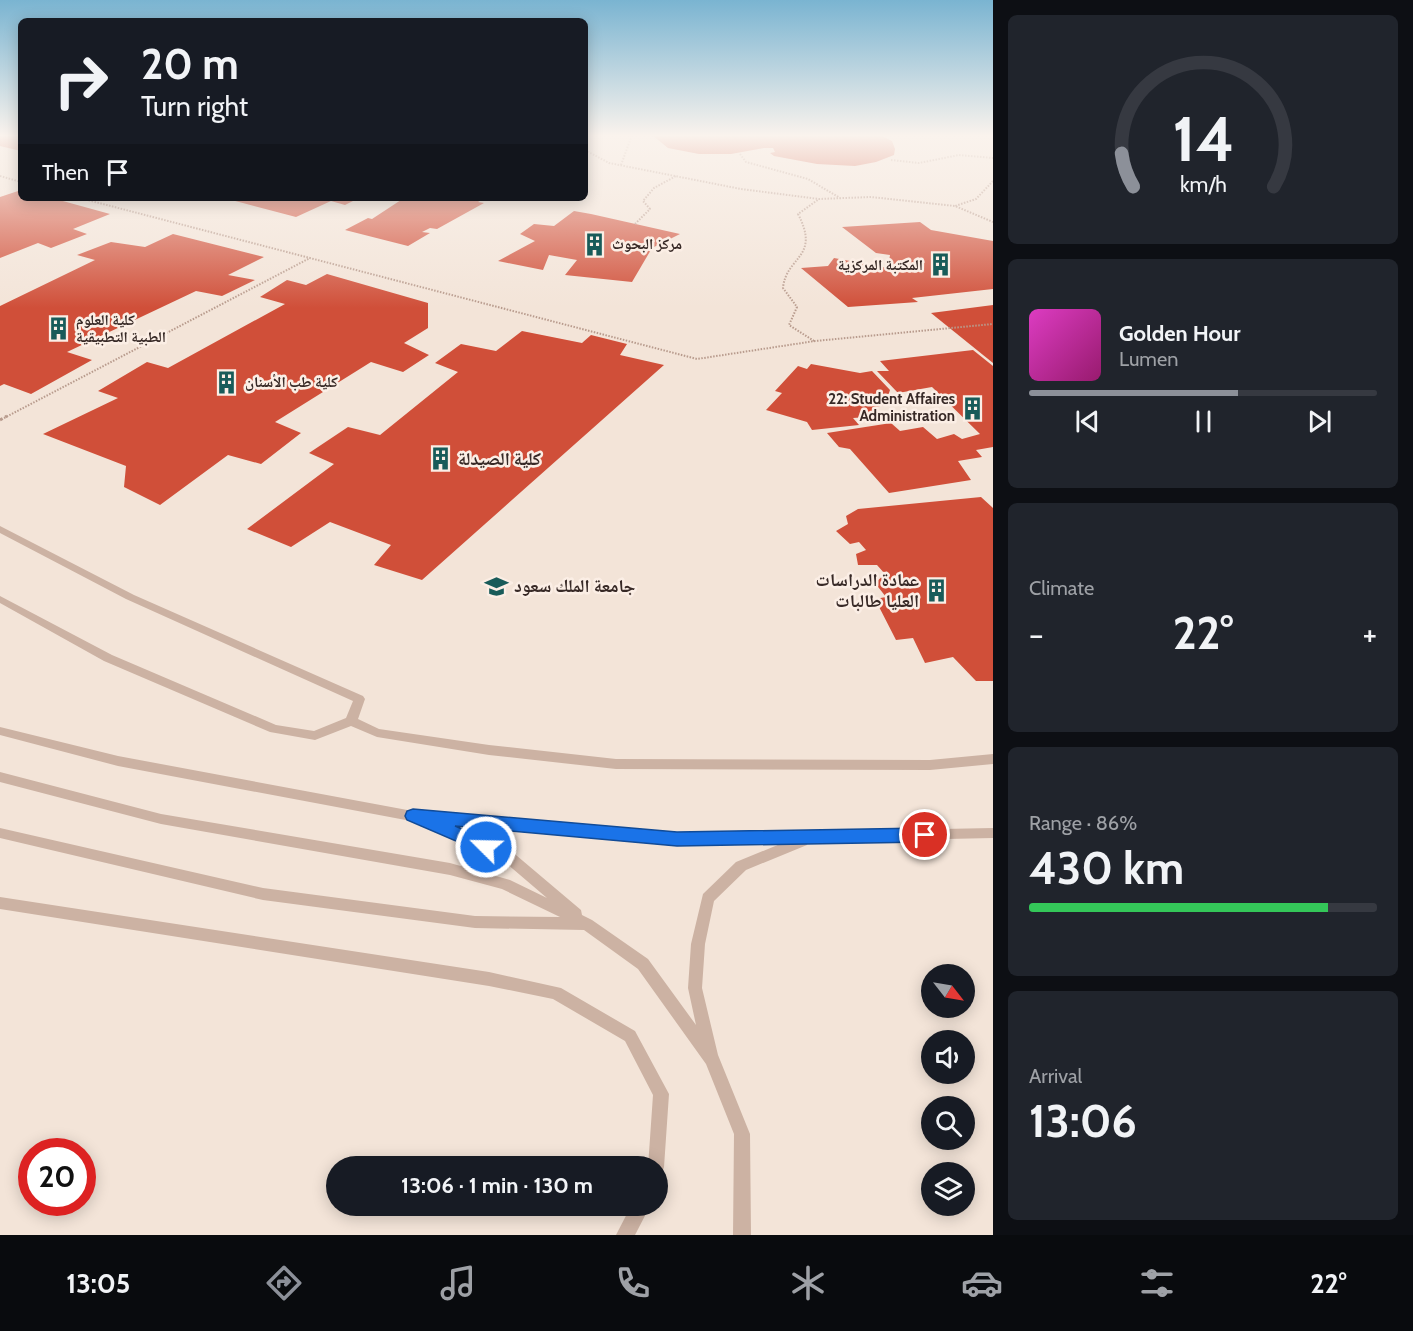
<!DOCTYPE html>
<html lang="en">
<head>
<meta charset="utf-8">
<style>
  body { margin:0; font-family:Cabin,"Noto Naskh Arabic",sans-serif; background:#20242c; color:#f1f3f6; height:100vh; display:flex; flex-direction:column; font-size:22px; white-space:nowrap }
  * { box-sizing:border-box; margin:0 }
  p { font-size:20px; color:#9ea1a6 }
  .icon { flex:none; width:33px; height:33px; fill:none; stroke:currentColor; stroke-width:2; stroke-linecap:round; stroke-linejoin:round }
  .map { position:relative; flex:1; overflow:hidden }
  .sheet { display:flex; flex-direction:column; gap:15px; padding:15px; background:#0d0f14; width:420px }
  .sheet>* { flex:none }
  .banner { position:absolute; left:18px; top:18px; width:570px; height:183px; border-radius:9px; box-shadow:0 3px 15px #0003; background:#171b24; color:#f1f3f6; overflow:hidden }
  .needle { width:39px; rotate:121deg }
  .tools { position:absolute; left:921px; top:964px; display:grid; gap:12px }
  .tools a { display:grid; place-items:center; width:54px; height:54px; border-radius:50%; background:#171b24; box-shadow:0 3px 15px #0003; font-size:30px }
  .speed { position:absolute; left:18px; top:1138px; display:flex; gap:12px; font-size:30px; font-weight:700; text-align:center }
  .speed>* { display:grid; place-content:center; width:78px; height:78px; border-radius:50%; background:#171b24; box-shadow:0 3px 15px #0003; line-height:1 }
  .speed .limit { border:9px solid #d22; background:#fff; color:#111 }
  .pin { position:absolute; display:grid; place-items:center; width:51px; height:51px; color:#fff; margin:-26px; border:3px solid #fff; border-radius:50%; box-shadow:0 2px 6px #0007 }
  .me { position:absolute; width:66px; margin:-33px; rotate:293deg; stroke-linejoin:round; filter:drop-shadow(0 0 4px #0008) }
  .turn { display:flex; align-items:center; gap:21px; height:126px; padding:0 24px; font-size:27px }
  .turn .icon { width:78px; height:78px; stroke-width:2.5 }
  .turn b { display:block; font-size:42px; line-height:51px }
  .then { display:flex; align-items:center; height:57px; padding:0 24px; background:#0003; gap:12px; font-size:22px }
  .big { font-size:45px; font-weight:700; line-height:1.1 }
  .sheet .card { flex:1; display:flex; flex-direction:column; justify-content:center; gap:9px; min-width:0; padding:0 21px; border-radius:9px; background:#20242c }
  .sheet .dial { align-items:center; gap:0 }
  .dial svg { height:156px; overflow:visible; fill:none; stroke:#363941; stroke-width:7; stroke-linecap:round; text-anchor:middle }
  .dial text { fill:#f1f3f6; stroke:none }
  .song { display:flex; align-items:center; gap:18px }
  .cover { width:72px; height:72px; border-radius:9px; background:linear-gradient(135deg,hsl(310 70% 55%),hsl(320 70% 35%)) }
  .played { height:6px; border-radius:3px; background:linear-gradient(90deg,#8c9099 60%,#363941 60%) }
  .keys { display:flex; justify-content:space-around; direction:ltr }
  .heat { display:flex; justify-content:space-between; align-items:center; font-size:33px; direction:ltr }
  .charge { height:9px; border-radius:4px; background:linear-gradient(90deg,#34c759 86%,#363941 0) }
  .trip { position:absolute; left:326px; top:1156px; width:342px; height:60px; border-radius:30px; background:#171b24; box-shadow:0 3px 15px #0003; font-weight:700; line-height:60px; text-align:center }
  .tab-bar { display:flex; height:96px; justify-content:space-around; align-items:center; background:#090b0e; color:#9ea1a6 }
  .tab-bar .icon { width:42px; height:42px }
  .tab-bar .on { color:#8c9099 }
  .tab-bar b { font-size:27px; color:#f1f3f6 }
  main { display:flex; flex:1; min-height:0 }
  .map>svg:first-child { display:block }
  .building { fill:#d04f39 }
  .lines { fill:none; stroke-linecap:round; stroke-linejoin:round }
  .path-far1 { stroke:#b89b8d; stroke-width:2; stroke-dasharray:1.5 1.5; stroke-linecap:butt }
  .path { stroke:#b89b8d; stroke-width:3; stroke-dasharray:3 3; stroke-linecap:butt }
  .service { fill:#ccb2a3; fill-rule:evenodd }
  .route { fill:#1a73e8; stroke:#114b97; stroke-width:1.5 }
  .labels { text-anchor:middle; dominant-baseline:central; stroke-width:5; stroke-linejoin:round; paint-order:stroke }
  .far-poi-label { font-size:15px; font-weight:bold; fill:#372926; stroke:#fbeee5; text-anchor:start }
  .poi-label { font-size:18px; font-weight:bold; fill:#372926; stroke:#fbeee5; text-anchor:start }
</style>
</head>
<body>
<main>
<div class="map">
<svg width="993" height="1235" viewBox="0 0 993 1235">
  <rect width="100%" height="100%" fill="#f3e4d8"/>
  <g class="building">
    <path d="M 0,135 L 21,135 L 21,151 L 0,146 Z"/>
    <path d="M 652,135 L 880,135 L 892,141 L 895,149 L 894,155 L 876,162 L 855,166 L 817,164 L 774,156 L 770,153 L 775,152 L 773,148 L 764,148 L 731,154 L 699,154 L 668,148 Z"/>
    <path d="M 21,190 L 21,198 L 52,198 L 110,214 L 73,229 L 87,234 L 51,248 L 38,243 L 0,258 L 0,197 Z"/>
    <path d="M 224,198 L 359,198 L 345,205 L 331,201 L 296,217 Z"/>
    <path d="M 404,198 L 485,198 L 478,202 L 484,203 L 437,229 L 430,228 L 422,232 L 430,233 L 408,246 L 345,230 L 368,218 L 372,219 Z"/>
    <path d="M 574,211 L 591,214 L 680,234 L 652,248 L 632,282 L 565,275 L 577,260 L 549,255 L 543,270 L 498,261 L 535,241 L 520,234 L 534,224 L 554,226 Z"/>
    <path d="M 920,222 L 931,230 L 993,241 L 993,289 L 912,298 L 918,302 L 848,307 L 801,268 L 828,266 L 834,258 L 888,268 L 890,255 L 876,253 L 842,227 Z"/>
    <path d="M 173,234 L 264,257 L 228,275 L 255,280 L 222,296 L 196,291 L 67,352 L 92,360 L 31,394 L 4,384 L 0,386 L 0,306 L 95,260 L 77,255 L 111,242 L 145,247 Z"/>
    <path d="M 327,274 L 428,303 L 428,328 L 404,343 L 429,355 L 403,372 L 371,362 L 275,422 L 301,433 L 261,464 L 228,455 L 160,505 L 124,487 L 126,466 L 43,434 L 118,398 L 98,391 L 147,362 L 168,368 L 285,304 L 260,297 L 287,280 L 306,285 Z"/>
    <path d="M 993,305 L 993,363 L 931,313 Z"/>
    <path d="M 522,331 L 582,343 L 591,335 L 627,344 L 620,355 L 664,365 L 422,580 L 374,565 L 391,545 L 330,522 L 291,547 L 247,529 L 334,464 L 309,453 L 348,427 L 380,435 L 458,372 L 435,363 L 461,344 L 496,351 Z"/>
    <path d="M 973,350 L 993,366 L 993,447 L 976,450 L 982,457 L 958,461 L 971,480 L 889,493 L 850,449 L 839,447 L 827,433 L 891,423 L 900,431 L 923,427 L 937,439 L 954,434 L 962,439 L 980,434 L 932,387 L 898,393 L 877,371 L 889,371 L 880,361 Z"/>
    <path d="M 811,364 L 860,373 L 872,371 L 890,390 L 885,405 L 876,407 L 882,416 L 853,418 L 859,425 L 812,430 L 807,422 L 766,410 L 782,393 L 775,391 L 798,366 L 807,369 Z"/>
    <path d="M 981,497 L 993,508 L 993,681 L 976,681 L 953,657 L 925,663 L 913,638 L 896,640 L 875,599 L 886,597 L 875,583 L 885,574 L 877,565 L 858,565 L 856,554 L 866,550 L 859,542 L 850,544 L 836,531 L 848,524 L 846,516 L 858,509 Z"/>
  </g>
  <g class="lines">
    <g class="path-far1">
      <path d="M 585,150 L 609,163 L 741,189 L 819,199 L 871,197 L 955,206"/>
      <path d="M 740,154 L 746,162 L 808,179 L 840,198"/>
      <path d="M 891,160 L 919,163 L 959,155 L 993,158"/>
      <path d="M 621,165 L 632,135"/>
      <path d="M 0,176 L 21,182"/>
      <path d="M 993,181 L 976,199 L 955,206 L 993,222"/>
      <path d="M 80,198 L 697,359 L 815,341 L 993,324"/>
      <path d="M 635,224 L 650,209 L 643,201 L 654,188 L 676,176"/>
      <path d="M 814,341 L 789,325 L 797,307 L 783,288 C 786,256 821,258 798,214 L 819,199"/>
      <path d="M 4,418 L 310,258"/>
    </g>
    <path class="path" d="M 0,420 L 7,416"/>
    <g class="service">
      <path d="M 0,526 L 134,595 L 363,696 L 365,699 L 358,719 L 379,729 L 489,745 L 616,759 L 930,760 L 993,754 L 993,764 L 930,770 L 616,769 L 489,755 L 377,737 L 351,726 L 315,740 L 270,732 L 104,661 L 0,603 L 0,596 L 112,655 L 276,725 L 314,731 L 346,718 L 353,701 L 126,599 L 0,533 Z"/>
      <path d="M 0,727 L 118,756 L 418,812 L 422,811 L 677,834 L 993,828 L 993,838 L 808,842 L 807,845 L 746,870 L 714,901 L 705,944 L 702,988 L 718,1055 L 750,1134 L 751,1235 L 733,1235 L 734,1134 L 706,1064 L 638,969 L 584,930 L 475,928 L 263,900 L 0,838 L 0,828 L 263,888 L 475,916 L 560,917 L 502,889 L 450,875 L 161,824 L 0,782 L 0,772 L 161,814 L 450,863 L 510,880 L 547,898 L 500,858 L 411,821 L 118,766 L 0,735 ZM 444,823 L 677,844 L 785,842 L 736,862 L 703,894 L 691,944 L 688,988 L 696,1025 L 648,959 L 592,920 L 582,915 L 581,910 L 510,850 Z"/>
      <path d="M 0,897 L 489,972 L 561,988 L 635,1031 L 669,1094 L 664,1167 L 662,1173 L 657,1175 L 657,1167 L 648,1167 L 653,1095 L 625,1041 L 553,999 L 489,986 L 0,909 Z"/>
      <path d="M 631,1206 L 650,1206 L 635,1235 L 616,1235 Z"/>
    </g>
  </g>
  <linearGradient id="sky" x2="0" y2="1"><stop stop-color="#7ab4d1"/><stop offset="0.44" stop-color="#faf3ed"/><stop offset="1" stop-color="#faf3ed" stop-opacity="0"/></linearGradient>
  <rect width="993" height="308" fill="url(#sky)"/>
  <path class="route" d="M 413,809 L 677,832 L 925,828 L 931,830 L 933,835 L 931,840 L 925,842 L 677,846 L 455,826 L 492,842 L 495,847 L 492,852 L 486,854 L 407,820 L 405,816 L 407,811 Z"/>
  <defs>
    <symbol id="building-bare" viewBox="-9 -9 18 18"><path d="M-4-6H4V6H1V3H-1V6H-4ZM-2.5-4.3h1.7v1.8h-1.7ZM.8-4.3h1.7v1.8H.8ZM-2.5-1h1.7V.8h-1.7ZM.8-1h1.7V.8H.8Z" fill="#185b59" stroke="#fbeee5" stroke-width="2.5" paint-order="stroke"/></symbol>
    <symbol id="university-bare" viewBox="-9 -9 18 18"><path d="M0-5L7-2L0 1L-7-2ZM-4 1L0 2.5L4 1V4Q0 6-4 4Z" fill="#185b59" stroke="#fbeee5" stroke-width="2.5" paint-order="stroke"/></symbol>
  </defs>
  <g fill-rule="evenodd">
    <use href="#building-bare" x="578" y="228" width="33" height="33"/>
    <use href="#building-bare" x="924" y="248" width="33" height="33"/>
    <use href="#building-bare" x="42" y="312" width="33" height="33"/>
    <use href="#building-bare" x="210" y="366" width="33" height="33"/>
    <use href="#building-bare" x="956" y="392" width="33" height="33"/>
    <use href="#building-bare" x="424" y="442" width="33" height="33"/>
    <use href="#university-bare" x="480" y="570" width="33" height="33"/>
    <use href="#building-bare" x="920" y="574" width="33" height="33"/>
  </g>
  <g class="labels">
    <g class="far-poi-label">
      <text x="612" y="244">مركز البحوث</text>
      <text x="923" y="265" text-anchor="end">المكتبة المركزية</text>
      <text x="76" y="320">كلية العلوم<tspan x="76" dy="17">الطبية التطبيقية</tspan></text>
      <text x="245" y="382">كلية طب الأسنان</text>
      <text x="955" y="399" text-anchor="end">22: Student Affaires<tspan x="955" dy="17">Administration</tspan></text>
    </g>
    <g class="poi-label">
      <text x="458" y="459">كلية الصيدلة</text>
      <text x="919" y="580" text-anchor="end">عمادة الدراسات<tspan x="919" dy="21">العليا طالبات</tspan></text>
      <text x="514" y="586">جامعة الملك سعود</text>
    </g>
  </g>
</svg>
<div class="tools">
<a><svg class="needle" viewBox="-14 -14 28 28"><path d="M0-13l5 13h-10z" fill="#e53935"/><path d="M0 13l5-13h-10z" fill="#9ea1a6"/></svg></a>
<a><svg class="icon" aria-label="sound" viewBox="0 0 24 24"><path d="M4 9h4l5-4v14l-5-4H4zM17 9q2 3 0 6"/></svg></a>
<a><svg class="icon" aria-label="search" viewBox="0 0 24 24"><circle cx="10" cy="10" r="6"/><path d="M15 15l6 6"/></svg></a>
<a><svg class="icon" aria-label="layers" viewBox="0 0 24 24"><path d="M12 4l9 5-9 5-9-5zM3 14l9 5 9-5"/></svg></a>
</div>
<div class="speed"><div class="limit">20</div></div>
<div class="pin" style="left:925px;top:835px;background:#d93025"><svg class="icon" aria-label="arrive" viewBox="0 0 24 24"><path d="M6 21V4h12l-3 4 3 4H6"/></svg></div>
<svg class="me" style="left:486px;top:847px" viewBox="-20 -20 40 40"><circle r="17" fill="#1a73e8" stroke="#fff" stroke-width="3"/><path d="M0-11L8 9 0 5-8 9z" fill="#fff"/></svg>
<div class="trip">13:06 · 1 min · 130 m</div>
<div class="banner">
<div class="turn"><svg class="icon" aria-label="right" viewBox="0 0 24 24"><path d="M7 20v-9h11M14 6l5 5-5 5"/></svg><div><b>20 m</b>Turn right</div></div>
<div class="then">Then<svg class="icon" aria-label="arrive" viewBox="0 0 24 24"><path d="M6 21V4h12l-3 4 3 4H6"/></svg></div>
</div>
</div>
<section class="sheet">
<div class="card dial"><svg viewBox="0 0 100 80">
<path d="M14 69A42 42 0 1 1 86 69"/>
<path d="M14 69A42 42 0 0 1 8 52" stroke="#8c9099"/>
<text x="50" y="56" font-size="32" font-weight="700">14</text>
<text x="50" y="72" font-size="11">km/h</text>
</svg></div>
<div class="card">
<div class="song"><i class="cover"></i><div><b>Golden Hour</b><p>Lumen</p></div></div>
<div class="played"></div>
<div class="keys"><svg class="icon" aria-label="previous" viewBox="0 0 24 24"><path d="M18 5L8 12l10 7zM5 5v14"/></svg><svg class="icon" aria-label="pause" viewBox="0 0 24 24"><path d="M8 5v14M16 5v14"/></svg><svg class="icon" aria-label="next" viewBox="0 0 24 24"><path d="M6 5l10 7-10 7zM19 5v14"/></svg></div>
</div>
<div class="card"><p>Climate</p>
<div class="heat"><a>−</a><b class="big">22°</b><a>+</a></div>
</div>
<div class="card"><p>Range · 86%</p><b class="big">430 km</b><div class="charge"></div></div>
<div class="card"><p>Arrival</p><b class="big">13:06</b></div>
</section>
</main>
<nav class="tab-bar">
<b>13:05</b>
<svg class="icon on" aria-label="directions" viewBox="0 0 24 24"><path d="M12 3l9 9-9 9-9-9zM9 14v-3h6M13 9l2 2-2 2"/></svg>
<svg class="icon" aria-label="music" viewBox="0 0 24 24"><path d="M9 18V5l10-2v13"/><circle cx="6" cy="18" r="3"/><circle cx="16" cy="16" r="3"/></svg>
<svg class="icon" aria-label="phone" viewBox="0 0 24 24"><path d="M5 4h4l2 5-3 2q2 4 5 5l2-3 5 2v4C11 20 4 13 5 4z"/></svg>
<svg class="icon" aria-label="climate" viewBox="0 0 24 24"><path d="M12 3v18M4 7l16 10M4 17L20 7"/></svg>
<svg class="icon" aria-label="car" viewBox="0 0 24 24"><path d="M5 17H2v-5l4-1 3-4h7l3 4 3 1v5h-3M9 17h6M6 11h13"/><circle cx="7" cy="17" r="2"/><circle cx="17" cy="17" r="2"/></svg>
<svg class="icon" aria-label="filters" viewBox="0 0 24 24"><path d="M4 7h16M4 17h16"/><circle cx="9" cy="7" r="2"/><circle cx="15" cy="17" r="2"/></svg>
<b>22°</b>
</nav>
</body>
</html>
